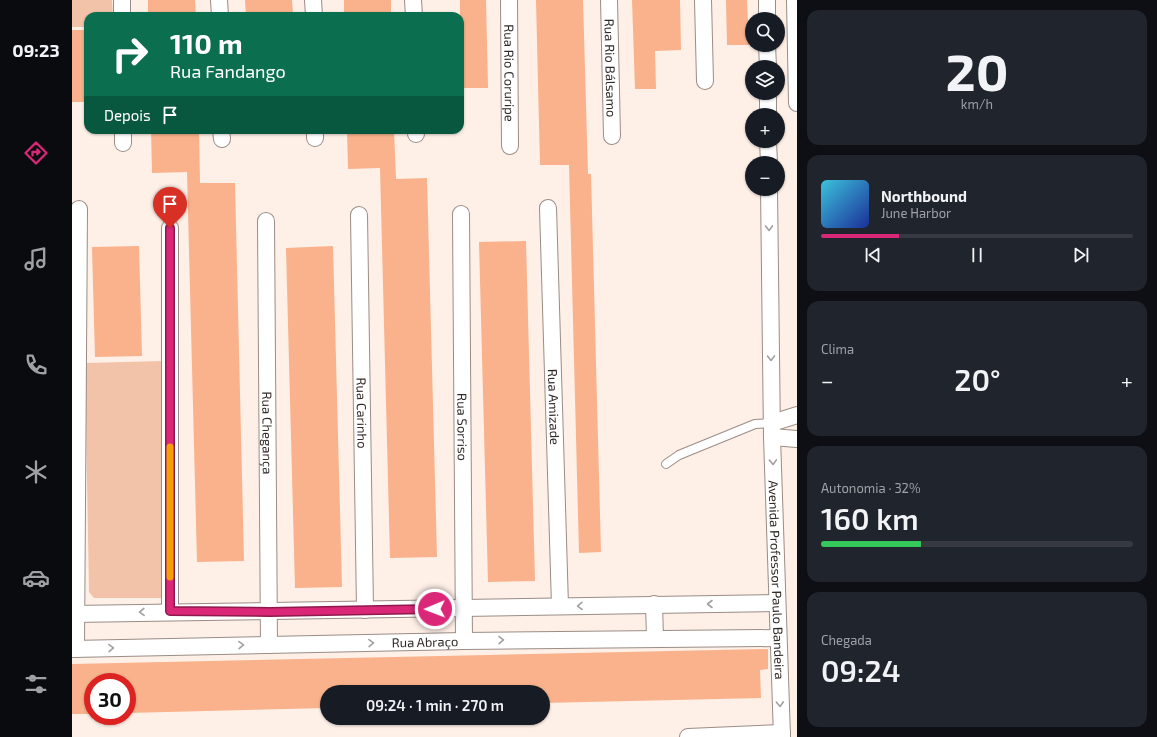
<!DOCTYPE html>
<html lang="pt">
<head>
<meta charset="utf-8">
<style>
  body { margin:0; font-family:"Exo 2",sans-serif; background:#20242c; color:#f1f3f6; height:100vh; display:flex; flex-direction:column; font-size:15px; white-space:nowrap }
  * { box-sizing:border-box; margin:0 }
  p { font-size:13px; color:#9ea1a6 }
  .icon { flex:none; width:22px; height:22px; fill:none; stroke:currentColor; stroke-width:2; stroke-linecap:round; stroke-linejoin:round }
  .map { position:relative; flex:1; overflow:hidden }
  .drawer { display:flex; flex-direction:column; gap:10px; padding:10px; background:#0d0f14; width:360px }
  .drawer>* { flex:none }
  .top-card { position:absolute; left:12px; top:12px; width:380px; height:122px; border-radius:12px; box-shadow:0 1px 3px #0004; background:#0b6e4f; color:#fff; overflow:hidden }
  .tools { position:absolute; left:673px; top:12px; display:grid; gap:8px }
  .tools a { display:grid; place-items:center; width:40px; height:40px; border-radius:50%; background:#171b24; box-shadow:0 1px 3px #0004; font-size:20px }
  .speed { position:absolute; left:12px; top:673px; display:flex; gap:8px; font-size:20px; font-weight:700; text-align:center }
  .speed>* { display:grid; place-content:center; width:52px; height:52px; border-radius:50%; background:#171b24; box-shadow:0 1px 3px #0004; line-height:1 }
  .speed .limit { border:6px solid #d22; background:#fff; color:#111 }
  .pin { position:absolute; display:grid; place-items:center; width:34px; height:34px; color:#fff; margin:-41px -17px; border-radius:50% 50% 50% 0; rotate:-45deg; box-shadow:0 0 4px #0007 }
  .pin .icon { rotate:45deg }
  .me { position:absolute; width:44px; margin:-22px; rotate:269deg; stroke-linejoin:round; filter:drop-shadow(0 0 3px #0008) }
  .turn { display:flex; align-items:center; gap:14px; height:84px; padding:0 20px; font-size:18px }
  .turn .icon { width:52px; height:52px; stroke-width:2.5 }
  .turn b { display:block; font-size:28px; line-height:34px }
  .then { display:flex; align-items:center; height:38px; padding:0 20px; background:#0003; gap:8px; font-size:15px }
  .big { font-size:30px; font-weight:600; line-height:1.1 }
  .drawer .widget { flex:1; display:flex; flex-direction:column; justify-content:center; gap:6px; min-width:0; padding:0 14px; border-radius:12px; background:#20242c }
  .drawer .dial { align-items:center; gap:0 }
  .dial b { font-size:52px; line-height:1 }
  .song { display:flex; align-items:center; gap:12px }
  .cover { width:48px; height:48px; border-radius:6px; background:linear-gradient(135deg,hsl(190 70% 55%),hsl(230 70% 35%)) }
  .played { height:4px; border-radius:2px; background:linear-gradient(90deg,#db2777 25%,#363941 25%) }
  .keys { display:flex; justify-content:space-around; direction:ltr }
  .heat { display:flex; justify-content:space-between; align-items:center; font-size:22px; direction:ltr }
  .charge { height:6px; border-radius:3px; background:linear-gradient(90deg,#34c759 32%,#363941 0) }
  .trip { position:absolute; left:248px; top:685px; width:230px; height:40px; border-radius:20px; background:#171b24; box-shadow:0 1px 3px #0004; font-weight:600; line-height:40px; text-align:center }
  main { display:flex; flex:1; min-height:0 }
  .dock { display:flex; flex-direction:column; width:72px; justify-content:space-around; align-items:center; background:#090b0e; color:#9ea1a6 }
  .dock .icon { width:28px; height:28px }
  .dock .selected { color:#db2777 }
  .dock b { font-size:18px; color:#f1f3f6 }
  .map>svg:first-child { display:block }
  .green { fill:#f2c2a9 }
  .building { fill:#f9b28b }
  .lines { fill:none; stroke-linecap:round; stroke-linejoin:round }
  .service-casing { stroke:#9a8d86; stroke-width:10 }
  .minor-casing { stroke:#9a8d86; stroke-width:18 }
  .service { stroke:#fff; stroke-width:8 }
  .minor { stroke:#fff; stroke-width:16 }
  .oneway { stroke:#a2a09e }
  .route-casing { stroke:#8e194d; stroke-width:10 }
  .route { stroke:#db2777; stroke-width:7 }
  .slow { stroke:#f59e0b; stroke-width:7 }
  .labels { text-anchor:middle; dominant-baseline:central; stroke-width:3.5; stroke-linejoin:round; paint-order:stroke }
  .street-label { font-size:13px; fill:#312b28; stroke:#fff }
</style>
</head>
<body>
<main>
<nav class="dock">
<b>09:23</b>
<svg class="icon selected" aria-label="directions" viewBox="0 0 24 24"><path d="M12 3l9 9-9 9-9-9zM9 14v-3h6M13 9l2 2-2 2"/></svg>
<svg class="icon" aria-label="music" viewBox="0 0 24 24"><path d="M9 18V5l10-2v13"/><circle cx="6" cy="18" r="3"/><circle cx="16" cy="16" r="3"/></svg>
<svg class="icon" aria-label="phone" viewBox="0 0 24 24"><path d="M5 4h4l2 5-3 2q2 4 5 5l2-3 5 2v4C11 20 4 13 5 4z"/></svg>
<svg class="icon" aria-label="climate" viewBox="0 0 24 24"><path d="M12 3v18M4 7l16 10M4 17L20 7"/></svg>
<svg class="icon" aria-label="car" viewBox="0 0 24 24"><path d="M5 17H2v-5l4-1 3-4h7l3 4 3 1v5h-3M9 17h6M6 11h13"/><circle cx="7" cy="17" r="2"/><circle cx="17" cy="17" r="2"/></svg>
<svg class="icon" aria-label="filters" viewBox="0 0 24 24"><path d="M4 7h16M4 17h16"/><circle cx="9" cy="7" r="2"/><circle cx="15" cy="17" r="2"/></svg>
</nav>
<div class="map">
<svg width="725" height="737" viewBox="0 0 725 737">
  <rect width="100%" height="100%" fill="#feefe7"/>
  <g class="green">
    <path d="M 0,0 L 40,0 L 41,16 L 16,16 L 16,27 L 0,27 Z"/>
    <path d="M 93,361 L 93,598 L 22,598 L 17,592 L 13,363 Z"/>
  </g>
  <g class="building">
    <path d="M 76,0 L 123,0 L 124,16 L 76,16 Z"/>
    <path d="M 173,0 L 220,0 L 221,14 L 174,15 Z"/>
    <path d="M 272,0 L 319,0 L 319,14 L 272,16 Z"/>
    <path d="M 388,0 L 414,0 L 416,88 L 388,88 Z"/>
    <path d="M 464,0 L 511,0 L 516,174 L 519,174 L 529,552 L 507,553 L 497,165 L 468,165 Z"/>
    <path d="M 560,0 L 608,0 L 609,50 L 583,51 L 584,89 L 563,89 Z"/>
    <path d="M 654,0 L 675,0 L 677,45 L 655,45 Z"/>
    <rect x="0" y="30" width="16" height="72"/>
    <path d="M 79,130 L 127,130 L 128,183 L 163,183 L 172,561 L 125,562 L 115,172 L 80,173 Z"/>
    <path d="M 275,130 L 322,130 L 324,179 L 355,178 L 365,557 L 318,558 L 308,168 L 276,169 Z"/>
    <path d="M 454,241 L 463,581 L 416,582 L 407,242 Z"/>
    <path d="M 67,246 L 70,356 L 23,357 L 20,247 Z"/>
    <path d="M 261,246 L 270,587 L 223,588 L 214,248 Z"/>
    <path d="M 696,649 L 696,669 L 688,670 L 689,698 L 471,703 L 471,692 L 255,692 L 255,708 L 55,713 L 55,682 L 21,682 L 21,714 L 0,714 L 0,664 Z"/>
  </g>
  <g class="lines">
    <defs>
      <path id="service" d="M 594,464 L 607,455 L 683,424 L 700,423"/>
      <g id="minor">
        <path d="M 50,0 L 50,16"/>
        <path d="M 147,0 L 148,16"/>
        <path d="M 241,0 L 242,16"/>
        <path d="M 341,0 L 342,16"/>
        <path id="s1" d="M 437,0 L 438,146"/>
        <path id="s2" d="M 537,0 L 540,136"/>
        <path d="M 631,0 L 633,81"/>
        <path d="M 695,0 L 695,19"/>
        <path d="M 723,0 L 725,103"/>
        <path d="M 695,45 L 696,67"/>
        <path d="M 696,93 L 696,115"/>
        <path d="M 51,130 L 51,143"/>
        <path d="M 149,130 L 150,139"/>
        <path d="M 243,130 L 243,138"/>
        <path d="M 344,130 L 344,134"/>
        <path d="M 696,141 L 697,163"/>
        <path id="s3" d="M 697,189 L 700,437 L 710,737"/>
        <path id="s4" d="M 476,208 L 488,606"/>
        <path id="s5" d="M 389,214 L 392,641"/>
        <path id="s6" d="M 287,215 L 293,610"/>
        <path id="s7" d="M 194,221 L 197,645"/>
        <path d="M 700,423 L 725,415"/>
        <path d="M 700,437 L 725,439"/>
        <path d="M 582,604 L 583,638"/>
        <path d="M 98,611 L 98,228"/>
        <path d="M 0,614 L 705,603"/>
        <path id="s8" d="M 0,649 L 392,641 L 705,638"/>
        <path d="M 4,649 L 7,209"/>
        <path d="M 616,737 L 710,733"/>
      </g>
    </defs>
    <use href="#service" class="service-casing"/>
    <use href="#minor" class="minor-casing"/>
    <use href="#service" class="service"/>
    <use href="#minor" class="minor"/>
  </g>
  <defs><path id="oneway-chevron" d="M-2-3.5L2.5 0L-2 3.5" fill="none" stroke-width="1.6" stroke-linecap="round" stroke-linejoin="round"/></defs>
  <g class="oneway">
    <use href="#oneway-chevron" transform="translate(697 228) rotate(89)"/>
    <use href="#oneway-chevron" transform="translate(699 358) rotate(89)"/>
    <use href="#oneway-chevron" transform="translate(701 462) rotate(88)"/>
    <use href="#oneway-chevron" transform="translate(638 604) rotate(180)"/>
    <use href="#oneway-chevron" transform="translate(508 606) rotate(179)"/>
    <use href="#oneway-chevron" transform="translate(70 612) rotate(178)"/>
    <use href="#oneway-chevron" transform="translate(429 640) rotate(-1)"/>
    <use href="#oneway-chevron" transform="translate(299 643) rotate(-1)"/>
    <use href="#oneway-chevron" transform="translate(169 645) rotate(-1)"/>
    <use href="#oneway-chevron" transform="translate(39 648) rotate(-1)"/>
    <use href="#oneway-chevron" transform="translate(708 704) rotate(87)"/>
  </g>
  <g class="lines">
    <defs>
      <path id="route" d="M 98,228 L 98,611 L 198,612 L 363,609"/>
    </defs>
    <use href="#route" class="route-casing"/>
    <use href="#route" class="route"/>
    <path class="slow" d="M 98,577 L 98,447"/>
  </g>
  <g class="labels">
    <g class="street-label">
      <text stroke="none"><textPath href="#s2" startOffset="68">Rua Rio Bálsamo</textPath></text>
      <text stroke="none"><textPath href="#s1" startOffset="73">Rua Rio Coruripe</textPath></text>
      <text stroke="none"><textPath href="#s4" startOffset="199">Rua Amizade</textPath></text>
      <text stroke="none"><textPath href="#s6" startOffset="198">Rua Carinho</textPath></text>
      <text stroke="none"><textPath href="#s5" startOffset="213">Rua Sorriso</textPath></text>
      <text stroke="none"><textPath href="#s7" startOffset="212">Rua Chegança</textPath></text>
      <text stroke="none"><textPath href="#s3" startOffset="391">Avenida Professor Paulo Bandeira</textPath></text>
      <text stroke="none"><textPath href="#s8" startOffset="353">Rua Abraço</textPath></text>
    </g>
  </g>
</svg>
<div class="tools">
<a><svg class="icon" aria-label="search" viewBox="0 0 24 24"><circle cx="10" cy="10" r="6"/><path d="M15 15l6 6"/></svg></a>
<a><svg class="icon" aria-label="layers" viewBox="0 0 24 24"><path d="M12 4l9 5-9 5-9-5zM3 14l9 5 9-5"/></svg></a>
<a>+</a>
<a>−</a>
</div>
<div class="speed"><div class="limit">30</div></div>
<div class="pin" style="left:98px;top:228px;background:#d93025"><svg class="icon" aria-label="arrive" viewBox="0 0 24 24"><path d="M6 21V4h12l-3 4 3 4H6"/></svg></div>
<svg class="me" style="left:363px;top:609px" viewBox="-20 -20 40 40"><circle r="17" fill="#db2777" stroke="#fff" stroke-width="3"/><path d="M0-11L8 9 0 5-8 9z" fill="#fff"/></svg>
<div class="trip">09:24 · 1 min · 270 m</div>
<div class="top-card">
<div class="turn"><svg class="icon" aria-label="right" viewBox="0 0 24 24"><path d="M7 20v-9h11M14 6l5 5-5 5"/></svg><div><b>110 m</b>Rua Fandango</div></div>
<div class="then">Depois<svg class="icon" aria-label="arrive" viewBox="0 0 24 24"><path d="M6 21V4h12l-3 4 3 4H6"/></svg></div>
</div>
</div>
<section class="drawer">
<div class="widget dial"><b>20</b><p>km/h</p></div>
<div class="widget">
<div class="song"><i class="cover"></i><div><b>Northbound</b><p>June Harbor</p></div></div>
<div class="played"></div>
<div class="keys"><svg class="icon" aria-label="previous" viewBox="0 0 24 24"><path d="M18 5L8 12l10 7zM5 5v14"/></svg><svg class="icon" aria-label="pause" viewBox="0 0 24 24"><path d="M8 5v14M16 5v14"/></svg><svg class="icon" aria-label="next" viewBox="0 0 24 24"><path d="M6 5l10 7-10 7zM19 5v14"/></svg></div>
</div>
<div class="widget"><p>Clima</p>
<div class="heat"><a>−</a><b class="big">20°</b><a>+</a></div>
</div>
<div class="widget"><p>Autonomia · 32%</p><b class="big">160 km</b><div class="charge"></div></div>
<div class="widget"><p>Chegada</p><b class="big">09:24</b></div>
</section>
</main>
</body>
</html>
